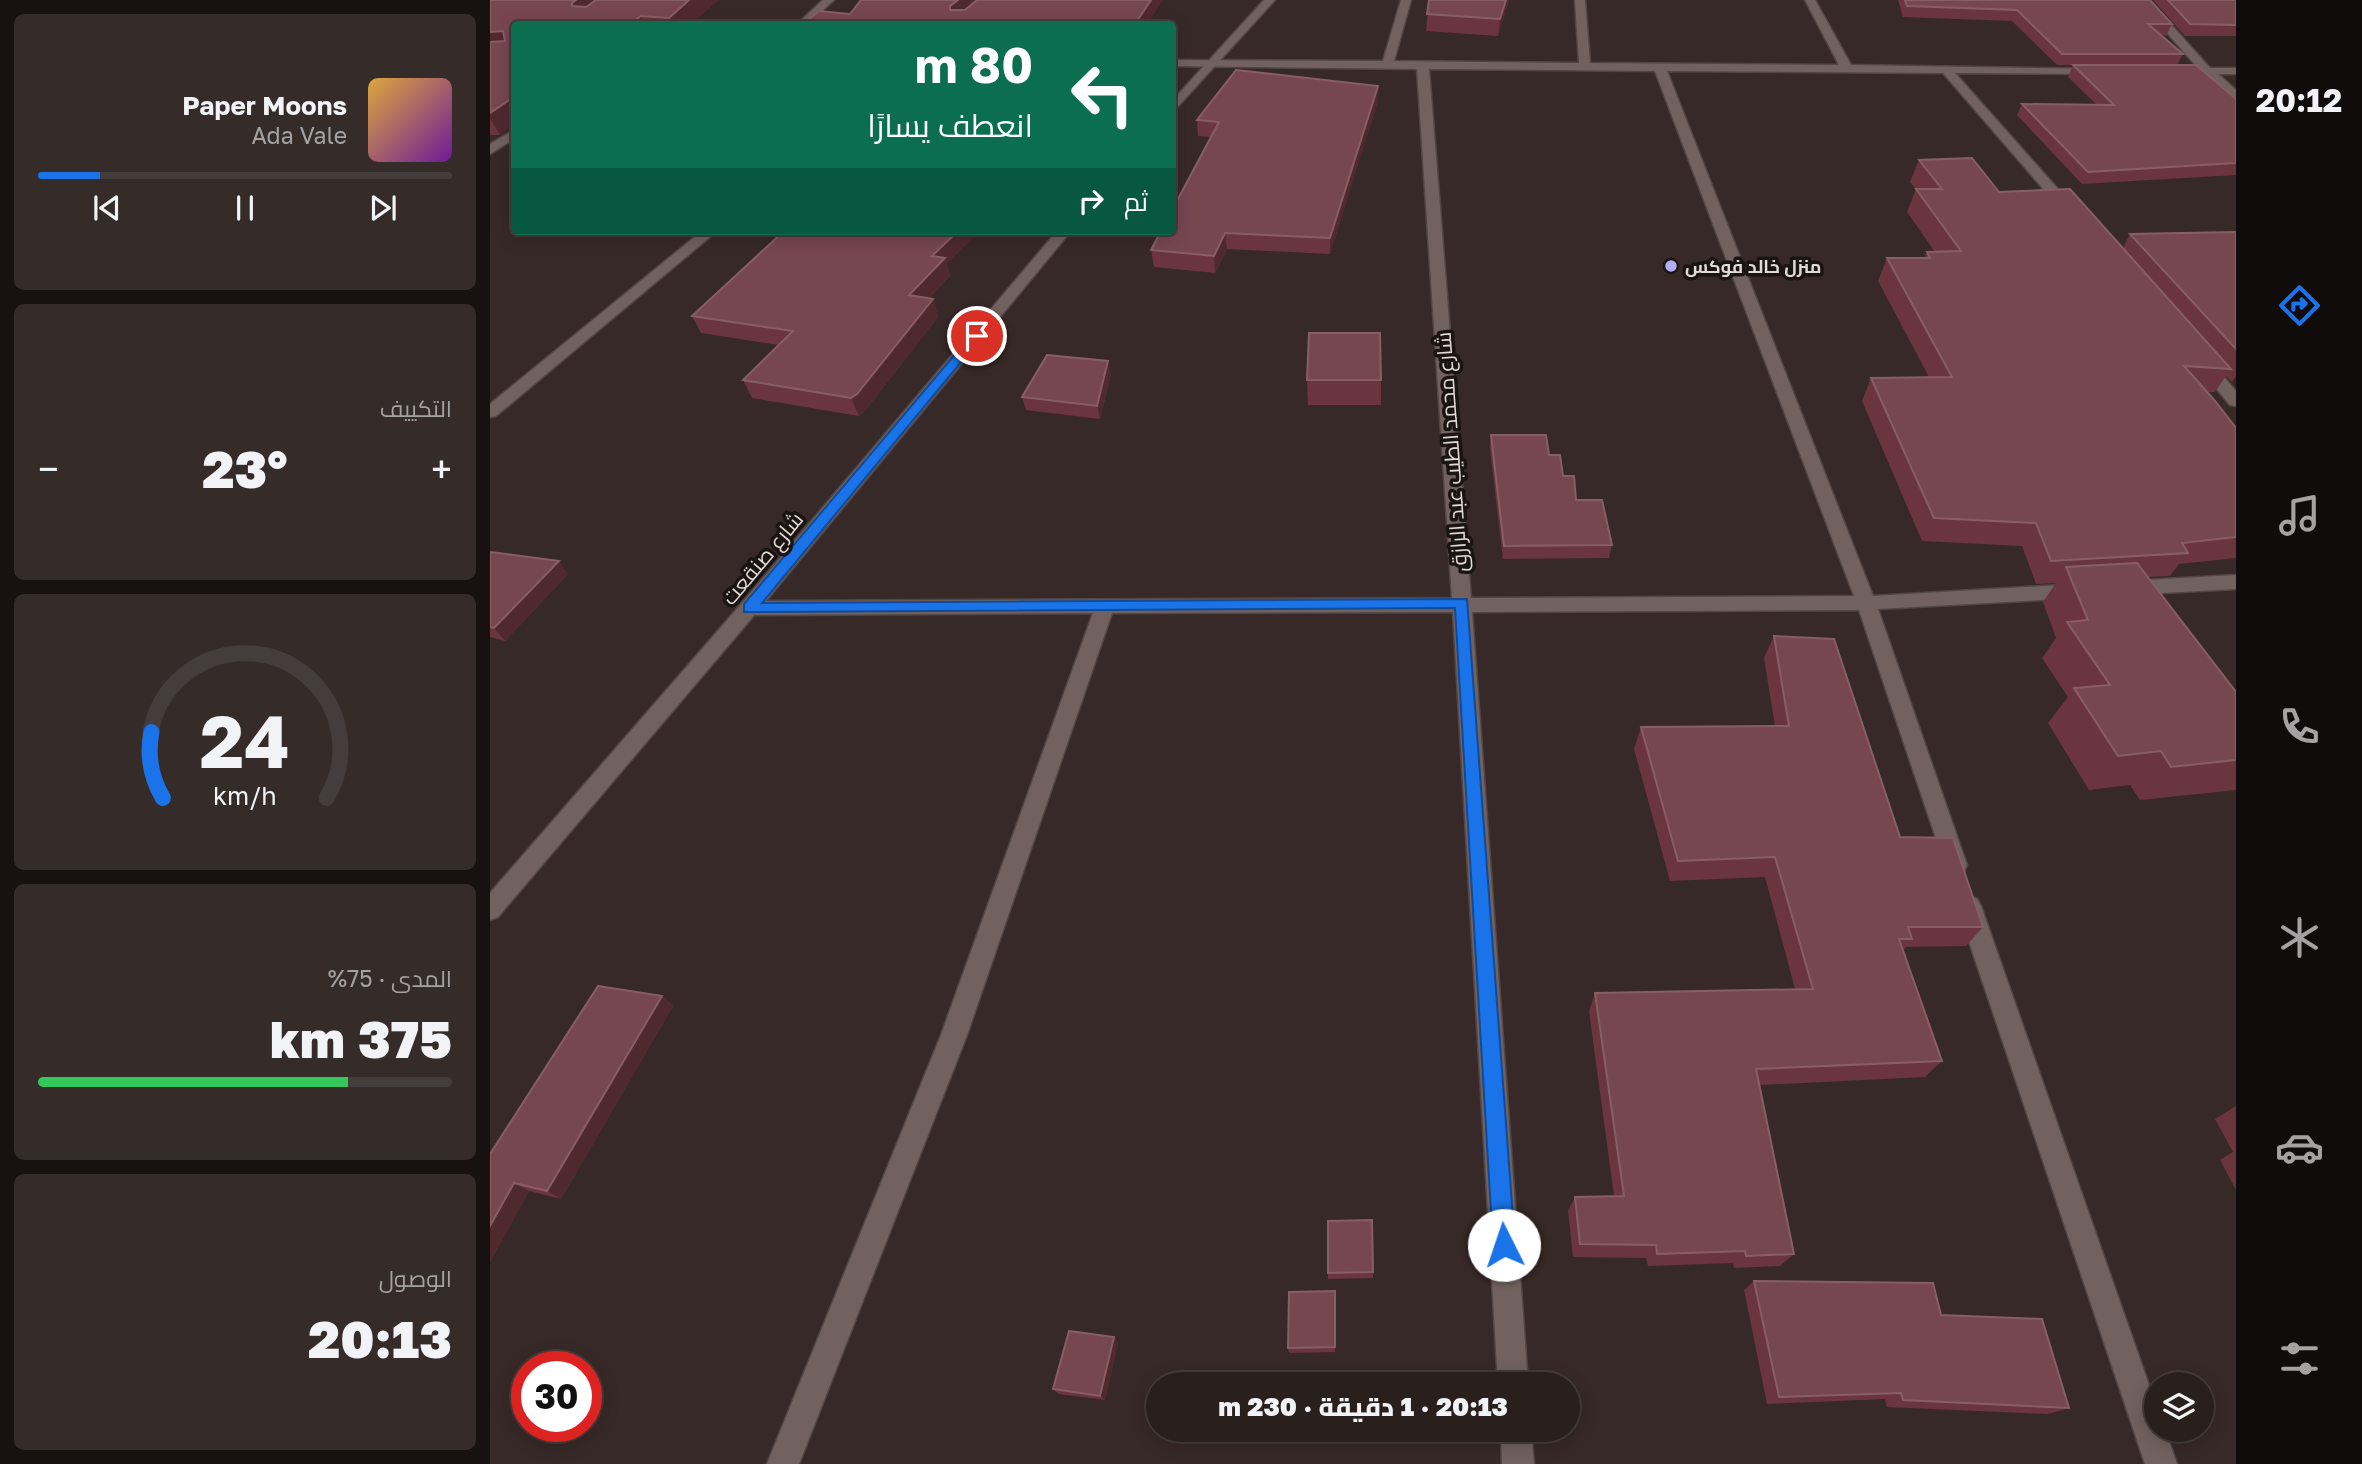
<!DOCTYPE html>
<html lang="ar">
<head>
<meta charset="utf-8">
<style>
  body { margin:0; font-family:"Golos Text",Cairo,sans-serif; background:#352c2a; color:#f1f3f6; direction:rtl; height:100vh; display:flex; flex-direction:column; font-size:26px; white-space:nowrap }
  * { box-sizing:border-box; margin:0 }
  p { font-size:23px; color:#a5a2a4 }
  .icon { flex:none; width:38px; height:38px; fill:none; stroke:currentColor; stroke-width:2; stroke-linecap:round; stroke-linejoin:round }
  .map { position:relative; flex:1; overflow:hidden; direction:ltr }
  .sheet { display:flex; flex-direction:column; gap:14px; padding:14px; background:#171110; width:490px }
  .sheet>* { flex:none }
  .banner { position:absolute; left:21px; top:21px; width:665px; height:214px; border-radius:7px; box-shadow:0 4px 18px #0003,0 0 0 2px #453d3b; direction:rtl; background:#0b6e4f; color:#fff; overflow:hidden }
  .fabs { position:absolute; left:1654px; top:1372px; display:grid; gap:14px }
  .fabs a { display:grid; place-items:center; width:70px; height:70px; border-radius:50%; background:#291f1d; box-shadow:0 4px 18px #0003,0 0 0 2px #453d3b; font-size:35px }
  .speed { position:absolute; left:21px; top:1351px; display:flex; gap:14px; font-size:35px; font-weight:700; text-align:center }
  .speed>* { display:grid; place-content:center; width:91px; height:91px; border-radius:50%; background:#291f1d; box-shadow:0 4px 18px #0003,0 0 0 2px #453d3b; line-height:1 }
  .speed .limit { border:10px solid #d22; background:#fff; color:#111 }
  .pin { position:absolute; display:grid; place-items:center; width:60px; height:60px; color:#fff; margin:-30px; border:4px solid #fff; border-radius:50%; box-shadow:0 2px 7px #0007 }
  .me { position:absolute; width:77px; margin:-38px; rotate:356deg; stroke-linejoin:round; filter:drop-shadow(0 0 5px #0008) }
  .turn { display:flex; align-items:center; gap:24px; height:147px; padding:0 28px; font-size:32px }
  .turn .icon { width:91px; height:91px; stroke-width:2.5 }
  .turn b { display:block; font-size:49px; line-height:60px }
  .then { display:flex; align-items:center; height:66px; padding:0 28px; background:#0003; gap:14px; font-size:26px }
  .big { font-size:52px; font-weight:800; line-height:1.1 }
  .sheet .widget { flex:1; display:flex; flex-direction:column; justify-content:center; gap:10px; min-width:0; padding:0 24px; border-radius:10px; background:#352c2a }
  .sheet .dial { align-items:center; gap:0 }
  .dial svg { height:182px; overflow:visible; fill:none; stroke:#453d3b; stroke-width:7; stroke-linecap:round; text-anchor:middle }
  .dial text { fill:#f1f3f6; stroke:none }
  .song { display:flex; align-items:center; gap:21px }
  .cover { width:84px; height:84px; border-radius:10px; background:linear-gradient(135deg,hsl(40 70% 55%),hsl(280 70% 35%)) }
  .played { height:7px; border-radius:4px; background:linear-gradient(90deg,#1a73e8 15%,#453d3b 15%) }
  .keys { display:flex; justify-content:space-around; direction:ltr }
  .heat { display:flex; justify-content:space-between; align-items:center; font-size:38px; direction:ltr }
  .charge { height:10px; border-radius:5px; background:linear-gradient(90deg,#34c759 75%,#453d3b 0) }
  .trip { position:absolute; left:656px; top:1372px; width:434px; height:70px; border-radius:35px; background:#291f1d; box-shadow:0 4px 18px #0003,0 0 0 2px #453d3b; font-weight:800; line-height:70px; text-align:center; direction:rtl }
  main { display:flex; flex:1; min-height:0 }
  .tab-bar { display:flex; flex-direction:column; width:126px; justify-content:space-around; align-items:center; background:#100c0c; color:#a5a2a4 }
  .tab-bar .icon { width:49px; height:49px }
  .tab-bar .current { color:#1a73e8 }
  .tab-bar b { font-size:32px; color:#f1f3f6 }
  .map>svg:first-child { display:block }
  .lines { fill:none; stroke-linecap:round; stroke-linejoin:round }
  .street-casing { stroke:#514644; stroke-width:3 }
  .secondary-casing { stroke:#514644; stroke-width:3 }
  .street { fill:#72625f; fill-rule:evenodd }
  .secondary { fill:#72625f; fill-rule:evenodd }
  .wall { fill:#6a353f }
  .shaded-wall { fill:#50292f }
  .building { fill:#774750; stroke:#885e65; stroke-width:2 }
  .route { fill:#1a73e8; stroke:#114b97; stroke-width:2 }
  .poi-dot { fill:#b3adf9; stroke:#1a1412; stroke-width:2.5 }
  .labels { text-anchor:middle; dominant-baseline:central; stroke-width:7; stroke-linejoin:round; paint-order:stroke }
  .far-poi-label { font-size:18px; font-weight:bold; fill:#e3d9d7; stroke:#1a1412; text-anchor:start }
  .street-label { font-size:21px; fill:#e3d9d7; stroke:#1a1412 }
</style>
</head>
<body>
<main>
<nav class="tab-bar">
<b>20:12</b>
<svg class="icon current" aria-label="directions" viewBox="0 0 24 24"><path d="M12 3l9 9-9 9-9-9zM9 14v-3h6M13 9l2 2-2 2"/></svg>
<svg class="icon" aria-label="music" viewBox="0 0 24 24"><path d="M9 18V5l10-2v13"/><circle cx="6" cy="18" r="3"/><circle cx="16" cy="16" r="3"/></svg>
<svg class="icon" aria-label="phone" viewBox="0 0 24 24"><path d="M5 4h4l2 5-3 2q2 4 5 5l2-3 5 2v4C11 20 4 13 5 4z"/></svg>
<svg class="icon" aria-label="climate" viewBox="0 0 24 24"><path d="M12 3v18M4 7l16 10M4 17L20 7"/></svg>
<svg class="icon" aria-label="car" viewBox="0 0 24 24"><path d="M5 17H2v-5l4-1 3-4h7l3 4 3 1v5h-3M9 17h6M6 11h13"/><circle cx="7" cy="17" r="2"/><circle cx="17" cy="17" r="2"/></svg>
<svg class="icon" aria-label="filters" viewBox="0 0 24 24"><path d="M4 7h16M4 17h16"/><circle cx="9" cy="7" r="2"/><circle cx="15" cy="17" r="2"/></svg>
</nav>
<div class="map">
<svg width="1746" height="1464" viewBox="0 0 1746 1464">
  <rect width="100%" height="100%" fill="#372927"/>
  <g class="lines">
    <defs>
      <g id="street">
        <path d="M 333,0 L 344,0 L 318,24 L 307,24 Z"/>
        <path d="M 911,0 L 921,0 L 904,61 L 1089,63 L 1085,0 L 1095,0 L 1100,63 L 1349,65 L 1315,0 L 1325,0 L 1361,65 L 1611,69 L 1613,71 L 1607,74 L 1465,73 L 1584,207 L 1584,213 L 1574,213 L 1453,73 L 1177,71 L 1383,596 L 1587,584 L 1596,591 L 1587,598 L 1388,609 L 1477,865 L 1474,872 L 1466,875 L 1458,872 L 1455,865 L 1369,610 L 982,612 L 1038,1384 L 1008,1384 L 963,612 L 622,613 L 477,1035 L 309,1464 L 277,1464 L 451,1035 L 603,613 L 259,615 L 249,608 L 259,601 L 962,598 L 927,69 L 682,66 L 682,60 L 893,61 ZM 939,69 L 1165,71 L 1364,596 L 981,598 Z"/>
        <path d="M 1648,0 L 1659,0 L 1720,68 L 1746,68 L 1746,74 L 1728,74 L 1746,90 L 1746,100 L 1714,74 L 1681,73 L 1679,71 L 1685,68 L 1708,68 Z"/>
        <path d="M 24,130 L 24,139 L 0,154 L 0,144 Z"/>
        <path d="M 212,231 L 227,231 L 6,416 L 0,417 L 0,404 Z"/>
        <path d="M 1713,358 L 1719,360 L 1746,391 L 1746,406 L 1740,405 L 1705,363 Z"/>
        <path d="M 1746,575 L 1746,589 L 1636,595 L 1627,588 L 1636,581 Z"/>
        <path d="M 1479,896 L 1487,899 L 1491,906 L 1666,1405 L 1666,1430 L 1675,1430 L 1687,1464 L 1655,1464 L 1467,906 L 1471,899 Z"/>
        <path d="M 1011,1430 L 1041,1430 L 1044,1464 L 1012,1464 Z"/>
      </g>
      <g id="secondary">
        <path d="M 774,0 L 785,0 L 682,113 L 682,101 Z"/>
        <path d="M 567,231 L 581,231 L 266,613 L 8,917 L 0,920 L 0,893 L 252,603 Z"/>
      </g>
    </defs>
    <use href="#street" class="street-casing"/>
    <use href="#secondary" class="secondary-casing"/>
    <use href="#street" class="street"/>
    <use href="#secondary" class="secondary"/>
  </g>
  <g class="wall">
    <path d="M 0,0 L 228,0 L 201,24 L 24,24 L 10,135 L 0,135 Z"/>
    <path d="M 371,0 L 673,0 L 657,24 L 313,24 L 360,14 Z"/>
    <path d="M 939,0 L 1019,0 L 1008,36 L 936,31 Z"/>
    <path d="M 1408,0 L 1660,0 L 1682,24 L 1676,36 L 1671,35 L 1693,54 L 1687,65 L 1746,99 L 1746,175 L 1592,184 L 1527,115 L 1532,104 L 1606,104 L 1578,77 L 1583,65 L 1567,65 L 1522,21 L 1413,17 Z"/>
    <path d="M 1663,0 L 1746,0 L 1746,36 L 1695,36 Z"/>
    <path d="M 888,101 L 840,254 L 737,249 L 725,273 L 664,267 L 661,250 L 721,137 L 708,136 L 707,120 Z"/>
    <path d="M 1429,160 L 1509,192 L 1633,248 L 1640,234 L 1746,232 L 1746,376 L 1742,382 L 1736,376 L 1725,392 L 1717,392 L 1746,428 L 1746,558 L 1689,564 L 1680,576 L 1658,577 L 1746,692 L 1746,790 L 1650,800 L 1640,785 L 1599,790 L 1558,723 L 1578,697 L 1552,658 L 1566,638 L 1553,602 L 1566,583 L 1546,584 L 1532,546 L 1432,541 L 1372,401 L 1381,378 L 1439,377 L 1388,281 L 1397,258 L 1434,258 L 1437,252 L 1445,252 L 1417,212 L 1426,189 L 1420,182 Z"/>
    <path d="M 457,264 L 460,276 L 439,298 L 443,299 L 448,317 L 374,412 L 369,416 L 262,398 L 253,380 L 288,345 L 211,333 L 202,316 Z"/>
    <path d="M 621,374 L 610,419 L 536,410 L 532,397 Z"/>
    <path d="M 817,380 L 891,380 L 891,405 L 818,405 Z"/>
    <path d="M 1001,435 L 1059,455 L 1073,476 L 1086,500 L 1122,545 L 1119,558 L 1013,559 L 1000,448 Z"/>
    <path d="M 0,552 L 78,574 L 15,641 L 0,637 Z"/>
    <path d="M 1284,636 L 1410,837 L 1493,927 L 1476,946 L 1416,947 L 1413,950 L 1452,1061 L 1435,1077 L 1270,1085 L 1304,1254 L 1290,1266 L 1244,1268 L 1243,1263 L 1158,1266 L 1156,1258 L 1083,1257 L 1078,1211 L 1085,1197 L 1124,1196 L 1099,1011 L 1105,993 L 1305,989 L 1275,877 L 1180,881 L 1144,749 L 1151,727 L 1285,726 L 1274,658 Z"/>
    <path d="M 172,996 L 183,1006 L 71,1199 L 39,1191 L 0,1262 L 0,1154 Z"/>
    <path d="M 1746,1106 L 1746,1190 L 1730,1160 L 1743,1152 L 1725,1119 Z"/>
    <path d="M 882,1220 L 883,1278 L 838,1279 L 838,1273 Z"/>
    <path d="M 1264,1281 L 1451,1315 L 1579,1408 L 1558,1414 L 1397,1407 L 1395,1399 L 1277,1404 L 1254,1290 Z"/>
    <path d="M 845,1291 L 845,1352 L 799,1353 L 798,1348 Z"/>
    <path d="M 624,1337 L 628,1343 L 615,1400 L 569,1394 L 563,1389 Z"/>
  </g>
  <g class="shaded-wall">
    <path d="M 86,0 L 121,0 L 91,22 L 82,6 L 82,3 Z"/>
    <path d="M 199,0 L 228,0 L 201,24 L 182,24 L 179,18 Z"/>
    <path d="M 468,0 L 490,0 L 464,22 L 460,10 L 460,6 Z"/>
    <path d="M 661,0 L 673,0 L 657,24 L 645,24 Z"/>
    <path d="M 1016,0 L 1019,0 L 1008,36 L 1010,19 Z"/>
    <path d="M 151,16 L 155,24 L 140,24 Z"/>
    <path d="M 13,31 L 24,50 L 0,53 L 0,32 Z"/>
    <path d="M 888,86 L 888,101 L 840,254 L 840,238 Z"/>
    <path d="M 24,97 L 24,125 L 10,135 L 0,118 L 0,113 Z"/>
    <path d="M 468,231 L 490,231 L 457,264 L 460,276 L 425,313 L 419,295 L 442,256 Z"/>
    <path d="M 735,233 L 737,249 L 725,273 L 724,256 Z"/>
    <path d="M 443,299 L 448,317 L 374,412 L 369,416 L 361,398 Z"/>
    <path d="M 618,361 L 621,374 L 610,419 L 607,406 Z"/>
    <path d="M 69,561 L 78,574 L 15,641 L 4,628 Z"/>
    <path d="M 172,996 L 183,1006 L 71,1199 L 57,1191 Z"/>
    <path d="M 24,1183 L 39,1191 L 0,1262 L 0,1226 Z"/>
    <path d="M 624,1337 L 628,1343 L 615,1400 L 610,1396 Z"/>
  </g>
  <g class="building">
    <path d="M 0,0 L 86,0 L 82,3 L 82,6 L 96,7 L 106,0 L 199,0 L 179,18 L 151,16 L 140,24 L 24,24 L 24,97 L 0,113 L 0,42 L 15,41 L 13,31 L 0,32 Z"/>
    <path d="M 371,0 L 468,0 L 460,6 L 460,10 L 475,10 L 487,0 L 661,0 L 645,24 L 435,24 L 383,20 L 378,24 L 313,24 L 329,11 L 360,14 Z"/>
    <path d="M 939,0 L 1016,0 L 1010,19 L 937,14 Z"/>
    <path d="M 1415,0 L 1660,0 L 1682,24 L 1658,24 L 1693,54 L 1572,54 L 1527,10 L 1417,6 Z"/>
    <path d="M 1678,0 L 1746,0 L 1746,25 L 1700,24 Z"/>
    <path d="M 1583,65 L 1706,65 L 1746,99 L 1746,163 L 1598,172 L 1532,104 L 1624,105 Z"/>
    <path d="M 746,70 L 888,86 L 840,238 L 735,233 L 724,256 L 661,250 L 671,231 L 682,231 L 682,210 L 729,122 L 707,120 Z"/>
    <path d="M 1482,158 L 1509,192 L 1580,189 L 1741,369 L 1694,366 L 1725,401 L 1746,428 L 1746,537 L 1692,543 L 1698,553 L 1561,561 L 1546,523 L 1444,518 L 1381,378 L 1462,377 L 1397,258 L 1440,258 L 1437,252 L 1471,251 L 1426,189 L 1452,189 L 1429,160 Z"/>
    <path d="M 294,231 L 468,231 L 442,256 L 455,258 L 419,295 L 443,299 L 367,394 L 361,398 L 253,380 L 303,331 L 202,316 Z"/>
    <path d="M 1746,232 L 1746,349 L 1640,234 Z"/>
    <path d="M 819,333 L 890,333 L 891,380 L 817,380 Z"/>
    <path d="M 557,355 L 618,361 L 607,406 L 532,397 Z"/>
    <path d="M 1001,435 L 1056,435 L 1059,455 L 1070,455 L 1073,476 L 1084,476 L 1086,500 L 1112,500 L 1122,545 L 1014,546 Z"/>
    <path d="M 0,552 L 69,561 L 4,628 L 0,627 Z"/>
    <path d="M 1647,563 L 1746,692 L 1746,760 L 1681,767 L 1671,751 L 1628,756 L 1584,688 L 1620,685 L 1577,622 L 1598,620 L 1576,567 Z"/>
    <path d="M 1284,636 L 1344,639 L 1410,837 L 1463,838 L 1493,927 L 1418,927 L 1422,939 L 1409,939 L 1452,1061 L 1266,1069 L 1304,1254 L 1256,1256 L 1255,1251 L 1167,1254 L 1166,1245 L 1090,1244 L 1085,1197 L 1134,1196 L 1105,993 L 1323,989 L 1285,857 L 1188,861 L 1151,727 L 1299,726 Z"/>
    <path d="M 108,986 L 172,996 L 57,1191 L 24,1183 L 0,1226 L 0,1154 Z"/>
    <path d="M 882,1220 L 883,1272 L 838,1273 L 838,1221 Z"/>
    <path d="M 1264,1281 L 1443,1283 L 1451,1315 L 1552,1319 L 1579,1408 L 1413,1400 L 1411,1393 L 1289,1397 Z"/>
    <path d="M 845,1291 L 845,1347 L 798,1348 L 799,1292 Z"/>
    <path d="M 579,1331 L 624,1337 L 610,1396 L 563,1389 Z"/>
  </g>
  <path class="route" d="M 487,332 L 492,336 L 491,338 L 272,603 L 977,599 L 1025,1245 L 1022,1252 L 1014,1255 L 1007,1252 L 1003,1245 L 965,608 L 254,612 L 254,604 L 483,333 Z"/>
  <circle class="poi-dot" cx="1181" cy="266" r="7"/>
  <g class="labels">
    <g class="far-poi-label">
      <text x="1195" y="266">منزل خالد فوكس</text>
    </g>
    <g class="street-label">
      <text transform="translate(961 452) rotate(-94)">شارع محمد الطيب عبد الرازق</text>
      <text transform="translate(272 558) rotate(-50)">شارع صنقعت</text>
    </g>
  </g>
</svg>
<div class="fabs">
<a><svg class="icon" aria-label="layers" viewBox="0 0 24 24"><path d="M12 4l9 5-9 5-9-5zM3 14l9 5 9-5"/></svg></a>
</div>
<div class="speed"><div class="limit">30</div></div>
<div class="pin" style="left:487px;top:336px;background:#d93025"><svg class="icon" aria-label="arrive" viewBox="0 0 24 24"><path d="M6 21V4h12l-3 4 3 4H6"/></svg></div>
<svg class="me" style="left:1014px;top:1245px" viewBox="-20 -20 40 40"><circle r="19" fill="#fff"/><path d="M0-13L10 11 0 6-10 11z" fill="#1a73e8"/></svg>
<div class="trip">20:13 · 1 دقيقة · 230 m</div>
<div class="banner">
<div class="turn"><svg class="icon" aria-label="left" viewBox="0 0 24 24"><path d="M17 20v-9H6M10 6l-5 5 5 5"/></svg><div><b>80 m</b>انعطف يسارًا</div></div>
<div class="then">ثم<svg class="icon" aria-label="right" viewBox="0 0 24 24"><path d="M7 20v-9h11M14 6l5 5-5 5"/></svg></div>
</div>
</div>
<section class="sheet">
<div class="widget">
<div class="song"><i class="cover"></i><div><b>Paper Moons</b><p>Ada Vale</p></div></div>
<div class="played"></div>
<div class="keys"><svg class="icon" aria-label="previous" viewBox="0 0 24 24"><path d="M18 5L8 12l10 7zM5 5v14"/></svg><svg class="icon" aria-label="pause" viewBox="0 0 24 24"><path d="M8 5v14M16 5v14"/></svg><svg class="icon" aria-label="next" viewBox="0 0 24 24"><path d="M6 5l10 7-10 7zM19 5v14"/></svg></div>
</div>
<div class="widget"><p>التكييف</p>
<div class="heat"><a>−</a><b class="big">23°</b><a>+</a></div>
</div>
<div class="widget dial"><svg viewBox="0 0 100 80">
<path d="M14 69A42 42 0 1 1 86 69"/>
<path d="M14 69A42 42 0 0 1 9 40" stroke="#1a73e8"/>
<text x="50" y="56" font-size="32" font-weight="700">24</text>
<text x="50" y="72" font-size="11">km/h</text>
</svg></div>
<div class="widget"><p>المدى · 75%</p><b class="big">375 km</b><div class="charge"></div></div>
<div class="widget"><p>الوصول</p><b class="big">20:13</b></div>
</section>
</main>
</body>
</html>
